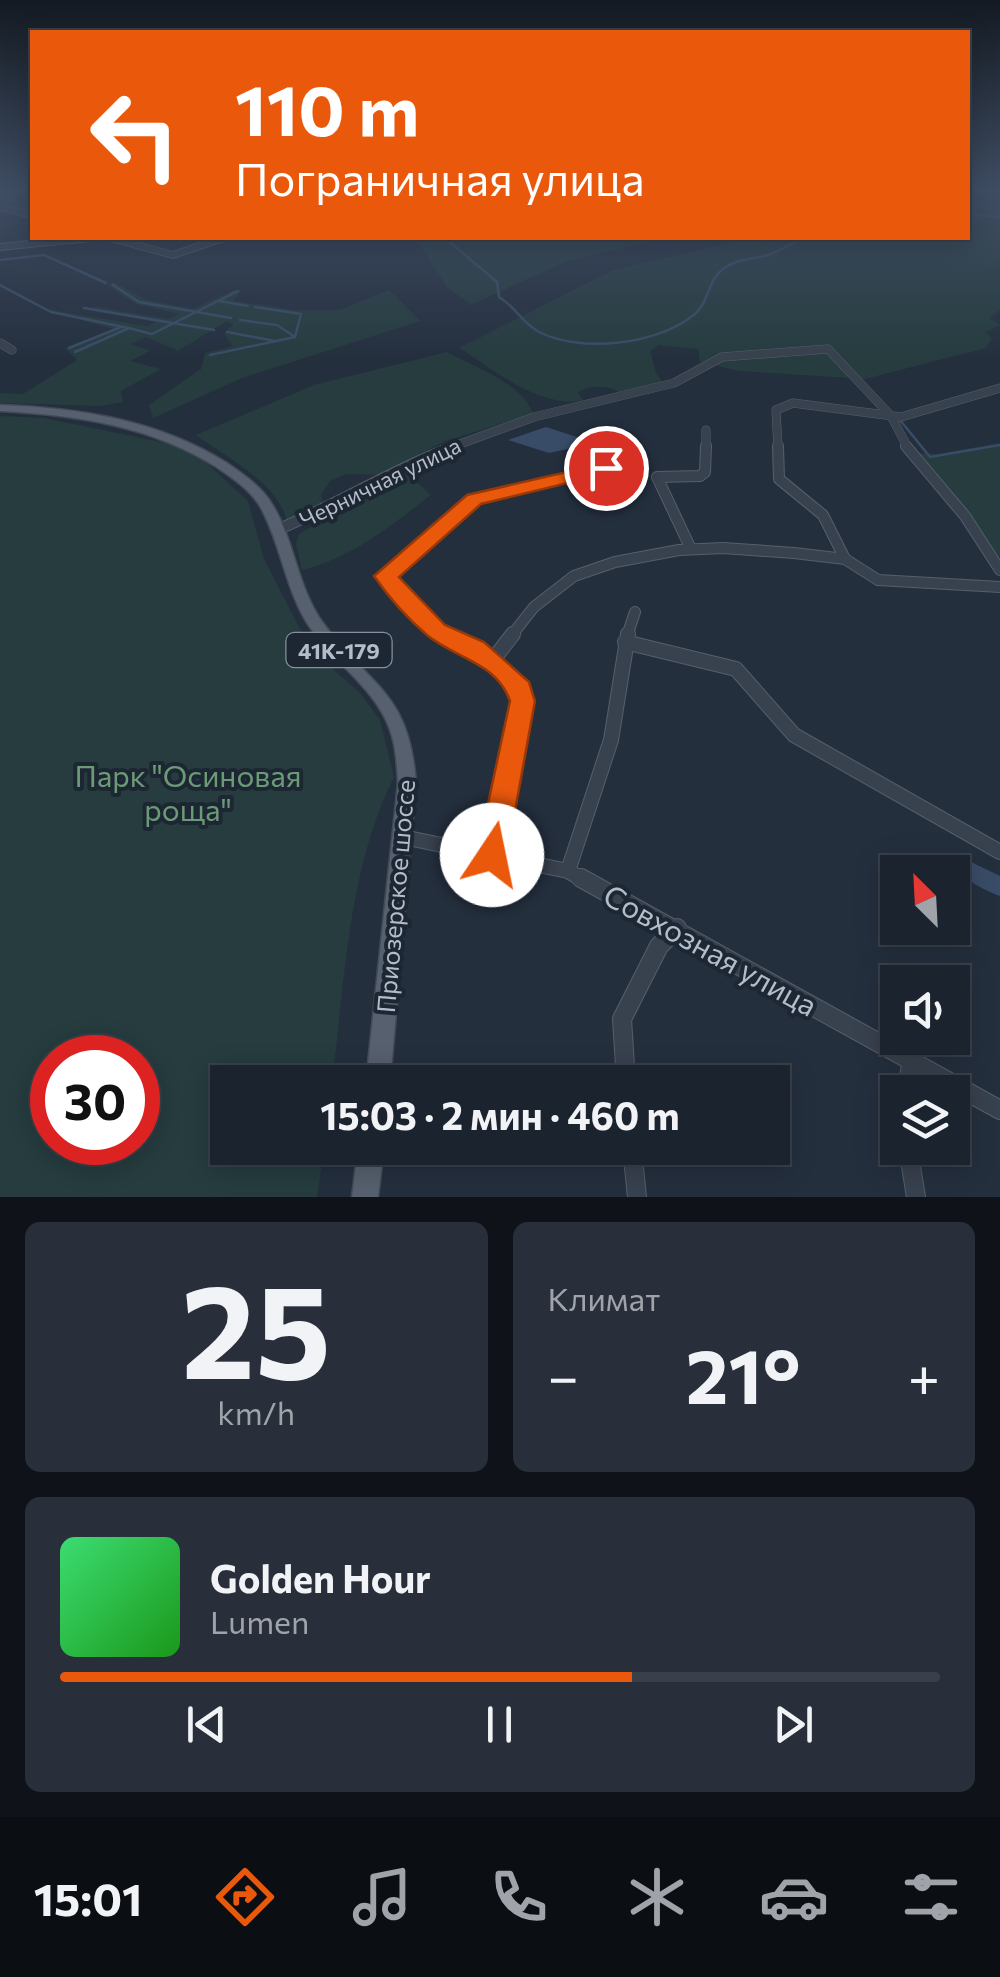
<!DOCTYPE html>
<html lang="ru">
<head>
<meta charset="utf-8">
<style>
  body { margin:0; font-family:Commissioner,sans-serif; background:#282f3a; color:#f1f3f6; height:100vh; display:flex; flex-direction:column; font-size:38px; white-space:nowrap }
  * { box-sizing:border-box; margin:0 }
  p { font-size:32px; color:#a0a4aa }
  .icon { flex:none; width:55px; height:55px; fill:none; stroke:currentColor; stroke-width:2; stroke-linecap:round; stroke-linejoin:round }
  .map { position:relative; height:1197px; overflow:hidden }
  .panel { display:flex; flex-direction:column; gap:25px; padding:25px; background:#0f1319; flex:1 }
  .panel>* { flex:none }
  .guide { position:absolute; left:30px; top:30px; width:940px; height:210px; border-radius:0px; box-shadow:0 5px 25px #0003,0 0 0 2px #39404a; background:#ea580c; color:#fff; overflow:hidden }
  .needle { width:65px; rotate:336deg }
  .controls { position:absolute; left:880px; top:855px; display:grid; gap:20px }
  .controls a { display:grid; place-items:center; width:90px; height:90px; border-radius:0px; background:#1b232e; box-shadow:0 5px 25px #0003,0 0 0 2px #39404a; font-size:50px }
  .speed { position:absolute; left:30px; top:1035px; display:flex; gap:20px; font-size:50px; font-weight:700; text-align:center }
  .speed>* { display:grid; place-content:center; width:130px; height:130px; border-radius:50%; background:#1b232e; box-shadow:0 5px 25px #0003,0 0 0 2px #39404a; line-height:1 }
  .speed .limit { border:15px solid #d22; background:#fff; color:#111 }
  .pin { position:absolute; display:grid; place-items:center; width:85px; height:85px; color:#fff; margin:-42px; border:5px solid #fff; border-radius:50%; box-shadow:0 2px 10px #0007 }
  .me { position:absolute; width:110px; margin:-55px; rotate:11deg; stroke-linejoin:round; filter:drop-shadow(0 0 8px #0008) }
  .turn { display:flex; align-items:center; gap:35px; height:210px; padding:0 40px; font-size:45px }
  .turn .icon { width:130px; height:130px; stroke-width:2.5 }
  .turn b { display:block; font-size:70px; line-height:85px }
  .big { font-size:75px; font-weight:700; line-height:1.1 }
  .panel .widget { flex:1; display:flex; flex-direction:column; justify-content:center; gap:15px; min-width:0; padding:0 35px; border-radius:15px; background:#282f3a }
  .panel .dial { align-items:center; gap:0 }
  .dial b { font-size:130px; line-height:1 }
  .song { display:flex; align-items:center; gap:30px }
  .cover { width:120px; height:120px; border-radius:15px; background:linear-gradient(135deg,hsl(140 70% 55%),hsl(120 70% 35%)) }
  .played { height:10px; border-radius:5px; background:linear-gradient(90deg,#ea580c 65%,#39404a 65%) }
  .keys { display:flex; justify-content:space-around; direction:ltr }
  .heat { display:flex; justify-content:space-between; align-items:center; font-size:55px; direction:ltr }
  .panel .tiles { flex:1; display:grid; gap:25px; grid-template-columns:1fr 1fr }
  .widget:last-child { grid-column:span 2 }
  .trip { position:absolute; left:210px; top:1065px; width:580px; height:100px; border-radius:0px; background:#1b232e; box-shadow:0 5px 25px #0003,0 0 0 2px #39404a; font-weight:700; line-height:100px; text-align:center }
  .menu { display:flex; height:160px; justify-content:space-around; align-items:center; background:#0b0e12; color:#a0a4aa }
  .menu .icon { width:70px; height:70px }
  .menu .active { color:#ea580c }
  .menu b { font-size:45px; color:#f1f3f6 }
  .map>svg:first-child { display:block }
  .green { fill:#263c3f; fill-rule:evenodd }
  .water { fill:#394c67 }
  .lines { fill:none; stroke-linecap:round; stroke-linejoin:round }
  .stream { stroke:#394c67; stroke-width:2.5 }
  .minor-far4-casing { stroke:#565f6c; stroke-width:8 }
  .minor-far3-casing { stroke:#565f6c; stroke-width:9 }
  .minor-far2-casing { stroke:#565f6c; stroke-width:12 }
  .minor-far1-casing { stroke:#565f6c; stroke-width:16 }
  .minor-casing { stroke:#565f6c; stroke-width:20 }
  .major-casing { stroke:#414a57; stroke-width:3 }
  .minor-far4 { stroke:#38414e; stroke-width:6 }
  .minor-far3 { stroke:#38414e; stroke-width:8 }
  .minor-far2 { stroke:#38414e; stroke-width:10 }
  .minor-far1 { stroke:#38414e; stroke-width:14 }
  .minor { stroke:#38414e; stroke-width:18 }
  .major { fill:#56606e; fill-rule:evenodd }
  .route { fill:#ea580c; stroke:#983908; stroke-width:2.5 }
  .labels { text-anchor:middle; dominant-baseline:central; stroke-width:8; stroke-linejoin:round; paint-order:stroke }
  .far-street-label { font-size:22px; fill:#b4bcc9; stroke:#1d2633 }
  .shield { fill:#1d2633; stroke:#878f9c; stroke-width:2.5 }
  .shield-label { font-size:22px; font-weight:bold; fill:#b4bcc9 }
  .street-label { font-size:25px; fill:#b4bcc9; stroke:#1d2633 }
  .near-park-label { font-size:30px; fill:#6b9a76; stroke:#1d2633 }
  .near-street-label { font-size:30px; fill:#b4bcc9; stroke:#1d2633 }
</style>
</head>
<body>
<div class="map">
<svg width="1000" height="1197" viewBox="0 0 1000 1197">
  <rect width="100%" height="100%" fill="#242f3e"/>
  <g class="green">
    <path d="M 1000,200 L 1000,310 L 990,318 L 1000,325 L 985,332 L 992,338 L 986,348 L 865,379 L 739,371 L 700,362 L 698,349 L 659,345 L 650,351 L 656,373 L 663,383 L 619,392 C 607,385 589,385 578,393 L 583,400 C 542,410 493,369 459,348 L 613,270 L 751,238 L 968,238 L 968,202 Z"/>
    <path d="M 415,238 L 665,238 L 565,262 L 471,305 L 447,287 Z"/>
    <path d="M 113,282 L 147,300 L 193,309 L 234,290 L 241,291 L 233,301 L 294,310 L 340,310 L 389,290 L 420,321 L 242,378 L 153,418 L 149,405 L 201,369 L 205,353 L 233,346 L 224,334 L 233,324 L 227,321 L 178,351 L 146,337 L 131,344 L 150,351 L 130,361 L 161,369 L 121,391 L 123,402 L 99,406 L 0,403 L 0,393 L 23,394 L 77,360 L 65,348 L 113,329 L 40,308 L 146,326 L 156,322 L 83,309 L 96,307 L 169,319 L 179,314 L 136,304 L 108,285 Z"/>
    <path d="M 447,352 C 474,367 523,383 533,414 L 445,441 L 380,475 L 346,474 L 330,481 L 321,495 L 324,506 L 287,522 C 279,483 225,457 196,435 L 314,385 Z"/>
    <path d="M 0,416 L 44,418 L 171,444 L 196,453 L 224,479 L 248,501 L 264,559 L 311,650 L 360,693 L 380,720 L 394,777 C 348,868 345,981 332,1082 L 228,1082 L 228,1148 L 324,1148 L 317,1197 L 0,1197 ZM 52,1058 L 138,1058 L 138,1142 L 52,1142 Z"/>
    <path d="M 1000,443 L 1000,558 L 915,453 L 937,454 Z"/>
    <path d="M 405,472 L 431,495 C 390,526 354,557 302,570 L 296,544 L 299,534 Z"/>
  </g>
  <g class="water">
    <path d="M 546,427 L 586,440 L 586,445 L 549,453 L 508,440 Z"/>
    <path d="M 951,859 L 971,862 L 1000,876 L 1000,896 C 981,889 960,878 951,859 Z"/>
  </g>
  <g class="lines">
    <g class="stream">
      <path d="M 968,214 L 1000,217"/>
      <path d="M 445,238 L 497,282 L 499,297 C 516,307 522,323 539,332 C 581,353 658,345 695,314 C 709,302 708,280 723,269 C 736,259 753,259 768,255 C 780,251 791,244 803,238"/>
      <path d="M 683,240 L 694,238"/>
      <path d="M 0,260 L 44,255 L 106,283"/>
      <path d="M 0,285 L 51,312 L 128,328"/>
      <path d="M 113,285 L 139,302 L 231,318"/>
      <path d="M 219,301 L 248,306"/>
      <path d="M 84,308 L 214,330"/>
      <path d="M 240,320 L 277,325 L 295,337"/>
      <path d="M 227,332 L 275,341"/>
      <path d="M 69,348 L 121,327"/>
      <path d="M 75,352 L 129,328 L 152,334 L 238,291"/>
      <path d="M 210,355 L 295,337 L 301,314 L 255,307"/>
      <path d="M 900,420 L 930,457 L 1000,445"/>
    </g>
    <defs>
      <g id="minor-far4">
        <path d="M 0,192 L 12,197 L 0,204"/>
        <path d="M 0,207 L 32,215"/>
        <path d="M 111,238 L 173,255 L 223,238"/>
        <path d="M 0,247 L 90,238"/>
      </g>
      <g id="minor-far3">
        <path d="M 0,343 L 12,350"/>
        <path d="M 449,448 L 534,417 L 674,383 L 722,357 L 828,349 L 891,416 L 908,448"/>
        <path d="M 706,448 L 706,430"/>
        <path d="M 778,448 L 776,410 L 793,403 L 901,417 L 1000,388"/>
      </g>
      <g id="minor-far2">
        <path d="M 778,446 L 779,479 L 823,515 L 845,559"/>
        <path d="M 906,446 L 965,516 L 1000,570"/>
        <path d="M 277,530 C 338,504 394,469 456,446"/>
        <path d="M 691,549 L 657,477 L 700,476 L 705,472 L 706,446"/>
        <path d="M 446,636 L 418,614 L 386,576 L 474,500 L 606,468"/>
        <path d="M 511,636 L 534,607 L 574,576 L 615,562 L 679,550 L 723,548 L 794,553 L 845,559 L 878,580 L 1000,587"/>
        <path d="M 627,636 L 635,612"/>
      </g>
      <g id="minor-far1">
        <path d="M 442,634 L 499,666 L 522,701 L 492,855"/>
        <path d="M 625,642 L 736,669 L 794,735 L 1000,852"/>
        <path d="M 493,660 L 513,634"/>
        <path d="M 403,837 L 568,871 L 585,881"/>
        <path d="M 568,871 L 611,740 L 628,634"/>
      </g>
      <g id="minor">
        <path d="M 581,878 L 1000,1110"/>
        <path d="M 626,1082 L 622,1019 L 659,946 L 677,928"/>
        <path d="M 906,1092 L 912,1061"/>
        <path d="M 632,1148 L 637,1197"/>
        <path d="M 908,1148 L 916,1197"/>
      </g>
      <g id="major">
        <path d="M 0,405 C 80,408 158,420 227,463 C 243,474 262,487 272,504 C 295,541 297,587 323,623 C 371,689 409,690 416,783 L 390,1082 L 366,1082 L 398,783 C 397,765 396,747 390,730 C 376,689 335,664 311,629 C 286,593 282,548 262,510 C 253,492 234,479 218,468 C 152,426 77,415 0,411 Z"/>
        <path d="M 358,1148 L 384,1148 L 378,1197 L 352,1197 Z"/>
      </g>
    </defs>
    <use href="#minor-far4" class="minor-far4-casing"/>
    <use href="#minor-far3" class="minor-far3-casing"/>
    <use href="#minor-far2" class="minor-far2-casing"/>
    <use href="#minor-far1" class="minor-far1-casing"/>
    <use href="#minor" class="minor-casing"/>
    <use href="#major" class="major-casing"/>
    <use href="#minor-far4" class="minor-far4"/>
    <use href="#minor-far3" class="minor-far3"/>
    <use href="#minor-far2" class="minor-far2"/>
    <use href="#minor-far1" class="minor-far1"/>
    <use href="#minor" class="minor"/>
    <use href="#major" class="major"/>
  </g>
  <linearGradient id="sky" x2="0" y2="1"><stop stop-color="#141a22"/><stop offset="0.53" stop-color="#3f4d63"/><stop offset="1" stop-color="#3f4d63" stop-opacity="0"/></linearGradient>
  <rect width="1000" height="359" fill="url(#sky)"/>
  <path class="route" d="M 606,463 L 615,468 L 613,472 L 481,504 L 399,577 L 445,625 L 484,642 L 529,682 L 535,701 L 507,855 L 503,865 L 492,869 L 481,865 L 477,855 L 510,701 C 497,662 454,658 427,635 C 408,619 388,596 374,576 L 467,495 Z"/>
  <g class="labels">
    <g class="far-street-label">
      <text transform="translate(380 482) rotate(-26)">Черничная улица</text>
    </g>
    <rect class="shield" x="286.5" y="633" width="105" height="34" rx="8"/>
    <g class="shield-label">
      <text x="339" y="650">41К-179</text>
    </g>
    <g class="street-label">
      <text transform="translate(395 896) rotate(-85)">Приозерское шоссе</text>
    </g>
    <g class="near-park-label">
      <text x="188" y="774">Парк "Осиновая<tspan x="188" dy="34">роща"</tspan></text>
    </g>
    <g class="near-street-label">
      <text transform="translate(711 949) rotate(29)">Совхозная улица</text>
    </g>
  </g>
</svg>
<div class="controls">
<a><svg class="needle" viewBox="-14 -14 28 28"><path d="M0-13l5 13h-10z" fill="#e53935"/><path d="M0 13l5-13h-10z" fill="#a0a4aa"/></svg></a>
<a><svg class="icon" aria-label="sound" viewBox="0 0 24 24"><path d="M4 9h4l5-4v14l-5-4H4zM17 9q2 3 0 6"/></svg></a>
<a><svg class="icon" aria-label="layers" viewBox="0 0 24 24"><path d="M12 4l9 5-9 5-9-5zM3 14l9 5 9-5"/></svg></a>
</div>
<div class="speed"><div class="limit">30</div></div>
<div class="pin" style="left:606px;top:468px;background:#d93025"><svg class="icon" aria-label="arrive" viewBox="0 0 24 24"><path d="M6 21V4h12l-3 4 3 4H6"/></svg></div>
<svg class="me" style="left:492px;top:855px" viewBox="-20 -20 40 40"><circle r="19" fill="#fff"/><path d="M0-13L10 11 0 6-10 11z" fill="#ea580c"/></svg>
<div class="trip">15:03 · 2 мин · 460 m</div>
<div class="guide">
<div class="turn"><svg class="icon" aria-label="left" viewBox="0 0 24 24"><path d="M17 20v-9H6M10 6l-5 5 5 5"/></svg><div><b>110 m</b>Пограничная улица</div></div>
</div>
</div>
<section class="panel">
<div class="tiles">
<div class="widget dial"><b>25</b><p>km/h</p></div>
<div class="widget"><p>Климат</p>
<div class="heat"><a>−</a><b class="big">21°</b><a>+</a></div>
</div>
<div class="widget">
<div class="song"><i class="cover"></i><div><b>Golden Hour</b><p>Lumen</p></div></div>
<div class="played"></div>
<div class="keys"><svg class="icon" aria-label="previous" viewBox="0 0 24 24"><path d="M18 5L8 12l10 7zM5 5v14"/></svg><svg class="icon" aria-label="pause" viewBox="0 0 24 24"><path d="M8 5v14M16 5v14"/></svg><svg class="icon" aria-label="next" viewBox="0 0 24 24"><path d="M6 5l10 7-10 7zM19 5v14"/></svg></div>
</div>
</div>
</section>
<nav class="menu">
<b>15:01</b>
<svg class="icon active" aria-label="directions" viewBox="0 0 24 24"><path d="M12 3l9 9-9 9-9-9zM9 14v-3h6M13 9l2 2-2 2"/></svg>
<svg class="icon" aria-label="music" viewBox="0 0 24 24"><path d="M9 18V5l10-2v13"/><circle cx="6" cy="18" r="3"/><circle cx="16" cy="16" r="3"/></svg>
<svg class="icon" aria-label="phone" viewBox="0 0 24 24"><path d="M5 4h4l2 5-3 2q2 4 5 5l2-3 5 2v4C11 20 4 13 5 4z"/></svg>
<svg class="icon" aria-label="climate" viewBox="0 0 24 24"><path d="M12 3v18M4 7l16 10M4 17L20 7"/></svg>
<svg class="icon" aria-label="car" viewBox="0 0 24 24"><path d="M5 17H2v-5l4-1 3-4h7l3 4 3 1v5h-3M9 17h6M6 11h13"/><circle cx="7" cy="17" r="2"/><circle cx="17" cy="17" r="2"/></svg>
<svg class="icon" aria-label="filters" viewBox="0 0 24 24"><path d="M4 7h16M4 17h16"/><circle cx="9" cy="7" r="2"/><circle cx="15" cy="17" r="2"/></svg>
</nav>
</body>
</html>
